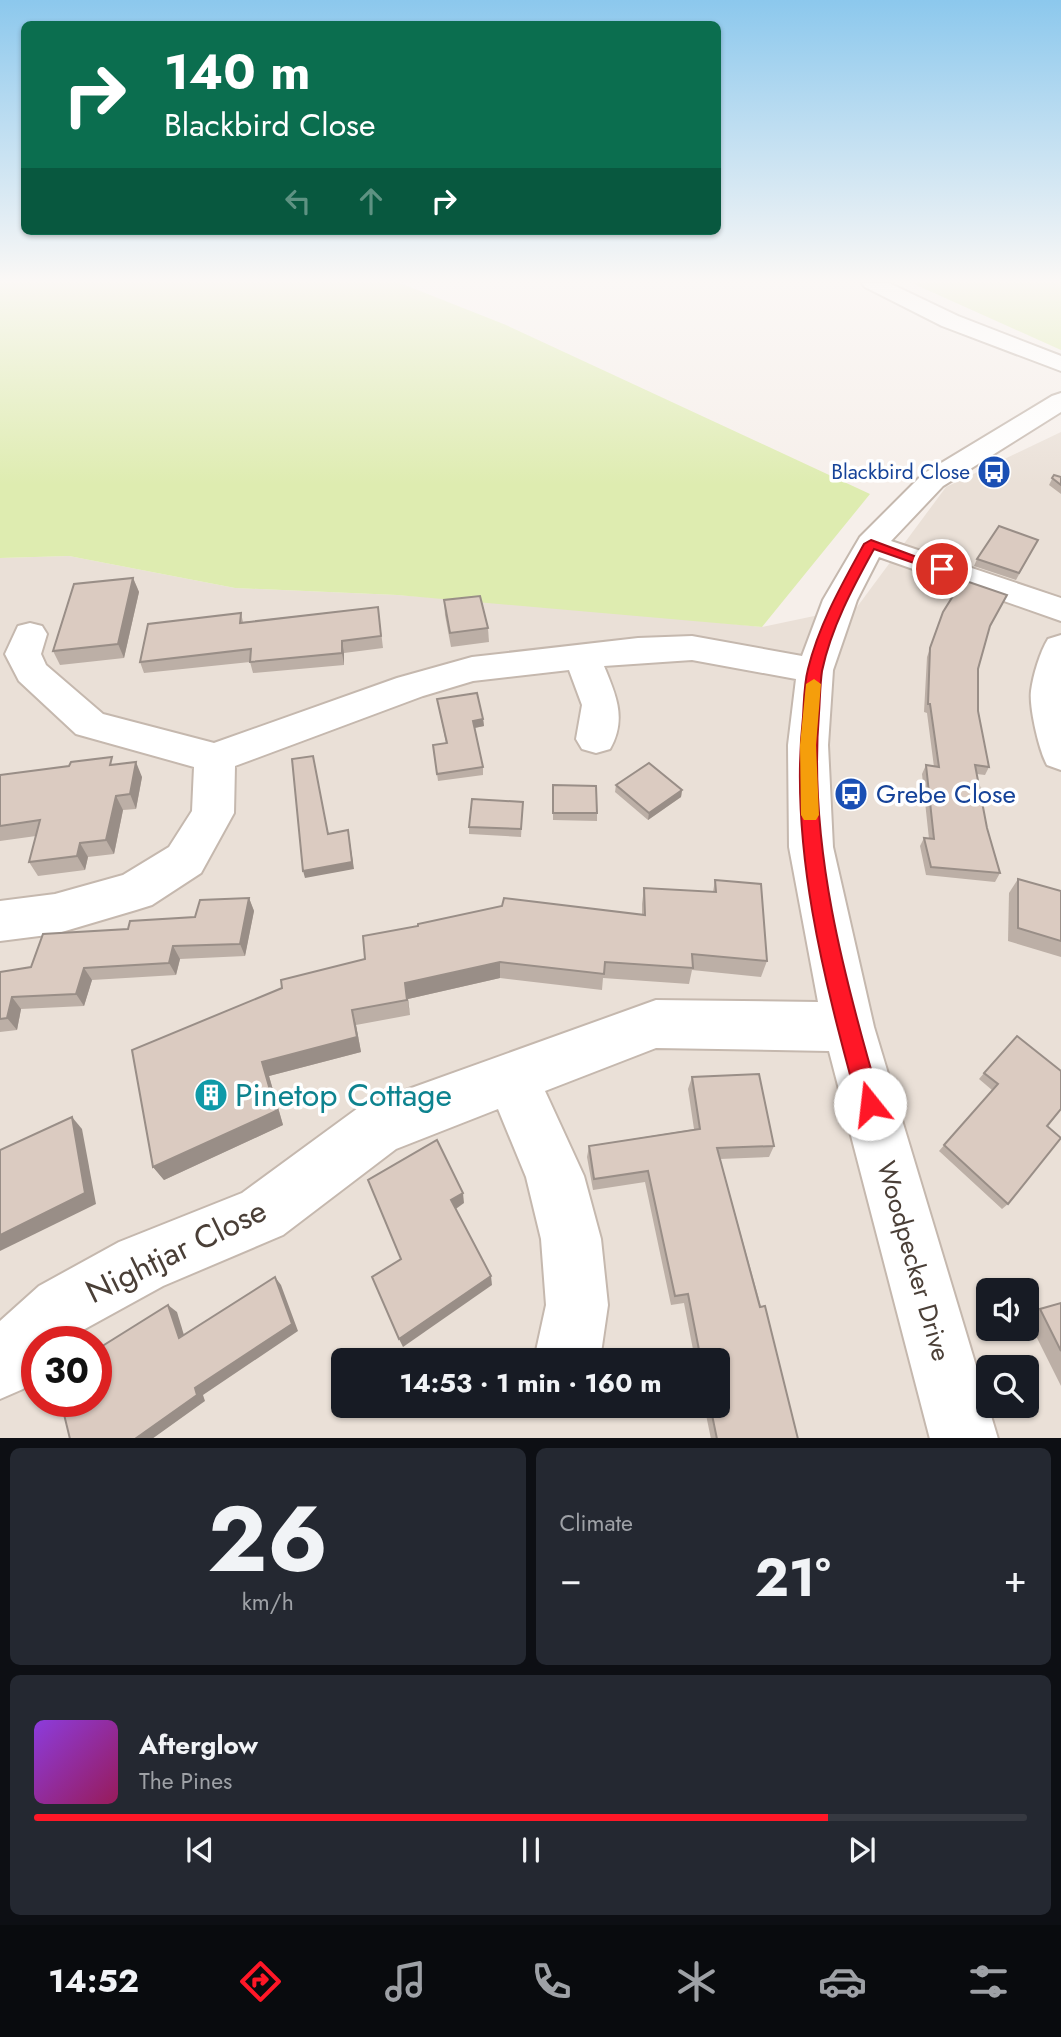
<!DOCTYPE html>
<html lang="en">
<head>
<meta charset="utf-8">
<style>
  body { margin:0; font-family:Jost,sans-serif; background:#242831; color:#f1f3f6; height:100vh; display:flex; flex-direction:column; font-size:26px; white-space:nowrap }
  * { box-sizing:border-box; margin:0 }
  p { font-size:23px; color:#9ea1a6 }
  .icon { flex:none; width:38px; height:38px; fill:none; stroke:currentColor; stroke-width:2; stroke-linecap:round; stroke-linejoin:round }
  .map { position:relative; height:1438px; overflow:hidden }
  .side { display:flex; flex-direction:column; gap:10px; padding:10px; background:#0d0f14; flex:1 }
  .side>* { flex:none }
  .guide { position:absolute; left:21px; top:21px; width:700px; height:214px; border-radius:10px; box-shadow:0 2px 5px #0004; background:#0b6e4f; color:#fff; overflow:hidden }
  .controls { position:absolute; left:976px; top:1278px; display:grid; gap:14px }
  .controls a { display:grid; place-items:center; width:63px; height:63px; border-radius:10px; background:#171b24; box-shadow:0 2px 5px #0004; font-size:35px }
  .speed { position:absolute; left:21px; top:1326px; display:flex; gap:14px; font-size:35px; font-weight:700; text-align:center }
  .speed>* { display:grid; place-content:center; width:91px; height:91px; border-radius:50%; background:#171b24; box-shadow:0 2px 5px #0004; line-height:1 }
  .speed .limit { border:10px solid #d22; background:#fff; color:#111 }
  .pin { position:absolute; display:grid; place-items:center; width:60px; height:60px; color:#fff; margin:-30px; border:4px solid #fff; border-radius:50%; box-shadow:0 2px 7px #0007 }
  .me { position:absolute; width:77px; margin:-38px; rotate:344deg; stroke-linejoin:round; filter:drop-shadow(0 0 5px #0008) }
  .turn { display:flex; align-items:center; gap:24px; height:147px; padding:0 28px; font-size:32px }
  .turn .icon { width:91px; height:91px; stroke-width:2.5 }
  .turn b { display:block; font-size:49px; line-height:60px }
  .lanes { display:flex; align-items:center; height:66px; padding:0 28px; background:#0003; justify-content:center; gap:35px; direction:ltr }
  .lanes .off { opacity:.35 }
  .big { font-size:52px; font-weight:700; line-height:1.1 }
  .side .widget { flex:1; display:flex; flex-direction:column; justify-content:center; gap:10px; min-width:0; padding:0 24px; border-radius:10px; background:#242831 }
  .side .dial { align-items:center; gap:0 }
  .dial b { font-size:91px; line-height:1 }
  .song { display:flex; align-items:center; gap:21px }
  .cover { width:84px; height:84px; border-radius:10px; background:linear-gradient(135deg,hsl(270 70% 55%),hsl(330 70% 35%)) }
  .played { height:7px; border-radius:4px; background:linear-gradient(90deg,#ff1727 80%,#363941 80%) }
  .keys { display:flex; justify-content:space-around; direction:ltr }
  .heat { display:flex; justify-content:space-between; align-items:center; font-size:38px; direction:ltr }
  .side .tiles { flex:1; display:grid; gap:10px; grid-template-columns:1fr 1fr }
  .widget:last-child { grid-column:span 2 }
  .trip { position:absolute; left:331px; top:1348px; width:399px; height:70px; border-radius:10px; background:#171b24; box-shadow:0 2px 5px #0004; font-weight:700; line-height:70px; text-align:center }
  .tab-bar { display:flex; height:112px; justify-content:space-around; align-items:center; background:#090b0e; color:#9ea1a6 }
  .tab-bar .icon { width:49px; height:49px }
  .tab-bar .current { color:#ff1727 }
  .tab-bar b { font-size:32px; color:#f1f3f6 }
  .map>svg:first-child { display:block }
  .residential { fill:#eae0d7; fill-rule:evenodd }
  .green { fill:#deecb0 }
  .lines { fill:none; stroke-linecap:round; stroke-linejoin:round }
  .street-casing { stroke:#c5b8ae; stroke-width:4 }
  .street { fill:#fff; fill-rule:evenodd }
  .wall { fill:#bcafa6 }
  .shaded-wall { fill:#998e87 }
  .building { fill:#dbcbc1; stroke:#998e87; stroke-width:2 }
  .route { fill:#ff1727; stroke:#a60f19; stroke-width:2 }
  .slow { fill:#f59e0b }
  .labels { text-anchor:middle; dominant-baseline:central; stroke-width:7; stroke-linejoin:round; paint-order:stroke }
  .far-transit-label { font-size:21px; fill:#164399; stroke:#fff; text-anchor:end }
  .transit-label { font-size:26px; fill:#164399; stroke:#fff; text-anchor:start }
  .street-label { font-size:26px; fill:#4a3f37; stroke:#fff }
  .near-culture-label { font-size:32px; fill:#0d838f; stroke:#fff; text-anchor:start }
  .near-street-label { font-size:32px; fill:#4a3f37; stroke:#fff }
</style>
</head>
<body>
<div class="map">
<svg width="1061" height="1439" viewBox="0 0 1061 1439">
  <rect width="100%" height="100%" fill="#f6efea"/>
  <path class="residential" d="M 1061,432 L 1061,1438 L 0,1438 L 0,558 L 69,556 L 235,588 L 397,595 L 567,607 L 762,627 L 857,607 L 946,487 ZM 989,1290 L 1027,1290 L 1027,1328 L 989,1328 ZM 37,1342 L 96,1342 L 96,1402 L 37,1402 ZM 343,1360 L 718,1360 L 718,1405 L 343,1405 ZM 989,1367 L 1027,1367 L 1027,1405 L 989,1405 Z"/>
  <g class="green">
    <path d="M 0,283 L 400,283 L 506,325 L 870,494 L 762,627 L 397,595 L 235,588 L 69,556 L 0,558 Z"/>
    <path d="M 912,283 L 1061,283 L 1061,350 L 914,284 Z"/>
  </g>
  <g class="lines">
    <defs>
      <g id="street">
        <path d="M 862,283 L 889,283 L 958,316 L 1061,356 L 1061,371 L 942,326 L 865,287 Z"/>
        <path d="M 1061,393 L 1061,412 L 943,486 L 891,541 L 1061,598 L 1061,621 L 879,557 L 857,600 L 833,670 L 828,745 L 833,847 L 874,1027 L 998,1439 L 930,1439 L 829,1051 L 656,1048 L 545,1091 L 584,1176 L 601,1239 L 608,1305 L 600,1360 L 534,1360 L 546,1305 L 541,1239 L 526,1177 L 498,1109 L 396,1149 L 283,1235 L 163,1286 L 83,1330 L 71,1342 L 37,1342 L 37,1376 L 23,1389 L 0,1399 L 0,1321 L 39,1286 L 119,1242 L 242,1193 L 358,1108 L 378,1100 L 656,1000 L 818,1002 L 789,847 L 788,745 L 796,679 L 692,660 L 604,666 C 616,695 627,719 610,749 L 596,753 L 582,749 L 576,739 L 582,705 L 569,670 L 473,681 L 423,696 L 235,766 L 234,813 L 201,873 L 152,905 L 136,910 L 55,934 L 0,941 L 0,901 L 55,894 L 123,875 L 169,847 L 192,811 L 194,767 L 76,734 L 19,681 L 5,654 L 18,626 L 30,623 L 42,626 L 47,634 L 41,654 L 46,665 L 103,714 L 214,743 L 397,678 L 472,657 L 638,638 L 692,636 L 802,656 L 823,600 L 860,537 L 923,474 L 1052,396 Z"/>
        <path d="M 1061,635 L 1061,770 L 1047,765 C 1039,751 1029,707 1031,691 C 1033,675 1040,652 1048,639 Z"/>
      </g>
    </defs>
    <use href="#street" class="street-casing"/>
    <use href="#street" class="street"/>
  </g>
  <g class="wall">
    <path d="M 1054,475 L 1061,477 L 1061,494 L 1049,485 Z"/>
    <path d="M 1038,540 L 1016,580 L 974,566 L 977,559 Z"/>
    <path d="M 133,578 L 139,592 L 124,658 L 60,665 L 53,651 Z"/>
    <path d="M 1007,595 L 989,629 L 978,669 L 978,711 L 989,767 L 985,775 L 977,774 L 987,828 L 1000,873 L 995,882 L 926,875 L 920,846 L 924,838 L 929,839 L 922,774 L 926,765 L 934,767 L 927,713 L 924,712 L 927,657 L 943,612 Z"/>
    <path d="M 444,600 L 488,628 L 489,642 L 451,647 L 445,615 Z"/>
    <path d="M 378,607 L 383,648 L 344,653 L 344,665 L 253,673 L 250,662 L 144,673 L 140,662 L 241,613 L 243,622 Z"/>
    <path d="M 437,699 L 483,719 L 484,726 L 475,728 L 483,767 L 483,775 L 438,781 L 433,745 L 446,743 Z"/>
    <path d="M 115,765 L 142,777 L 136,809 L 123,810 L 114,854 L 88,857 L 85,870 L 38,876 L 29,862 L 36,836 L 0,841 L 0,775 Z"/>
    <path d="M 553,785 L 597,813 L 597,821 L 553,820 Z"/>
    <path d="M 616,785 L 682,790 L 681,797 L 648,820 L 615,792 Z"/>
    <path d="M 523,802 L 521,837 L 469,834 L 469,827 Z"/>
    <path d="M 1018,879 L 1061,891 L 1061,957 L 1008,941 L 1009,893 Z"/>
    <path d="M 715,880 L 767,961 L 761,977 L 692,970 L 689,984 L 603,978 L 602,990 L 500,978 L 408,999 L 410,1015 L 356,1025 L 361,1052 L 269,1076 L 283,1125 L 164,1180 L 153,1167 L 132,1050 L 642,914 L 642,904 L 644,888 L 713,892 Z"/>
    <path d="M 249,898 L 254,911 L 245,956 L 180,959 L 176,975 L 92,980 L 84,1006 L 21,1009 L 17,1030 L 0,1032 L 0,972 L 31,967 L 128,929 L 195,917 Z"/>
    <path d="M 984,1073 L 1047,1126 L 1008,1204 L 1002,1209 L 939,1151 L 992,1090 L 979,1079 Z"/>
    <path d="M 692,1077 L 774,1146 L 769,1157 L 720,1159 L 798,1439 L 711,1439 L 704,1405 L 718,1405 L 718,1360 L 695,1360 L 684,1303 L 671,1305 L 645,1182 L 593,1190 L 587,1157 L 589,1146 L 694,1129 L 688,1089 Z"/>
    <path d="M 1061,1303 L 1061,1386 L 1027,1318 L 1027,1317 L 1040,1309 Z"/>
  </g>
  <g class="shaded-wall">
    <path d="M 133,578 L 139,592 L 124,658 L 118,644 Z"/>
    <path d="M 342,641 L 344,653 L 344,665 L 342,653 Z"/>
    <path d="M 483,719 L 484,726 L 474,728 L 473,721 Z"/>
    <path d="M 136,762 L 142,777 L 136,809 L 130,794 Z"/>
    <path d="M 682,790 L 681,797 L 648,820 L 649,813 Z"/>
    <path d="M 116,796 L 123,810 L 114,854 L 106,840 Z"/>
    <path d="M 348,830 L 354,869 L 305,878 L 303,871 Z"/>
    <path d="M 80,843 L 88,857 L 85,870 L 77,856 Z"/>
    <path d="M 249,898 L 254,911 L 245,956 L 240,944 Z"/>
    <path d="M 173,946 L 180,959 L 176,975 L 169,963 Z"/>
    <path d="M 500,962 L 500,978 L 408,999 L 410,1015 L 405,983 Z"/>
    <path d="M 84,968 L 92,980 L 84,1006 L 76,994 Z"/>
    <path d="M 12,997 L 21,1009 L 17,1030 L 7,1018 Z"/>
    <path d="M 352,1010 L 356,1025 L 361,1052 L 269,1076 L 283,1125 L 164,1180 L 153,1167 L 262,1062 Z"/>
    <path d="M 72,1117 L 82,1129 L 96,1204 L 0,1251 L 0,1235 Z"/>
    <path d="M 463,1193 L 464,1203 L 453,1211 L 451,1200 Z"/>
    <path d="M 491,1276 L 492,1285 L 403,1347 L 399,1339 Z"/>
    <path d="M 275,1277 L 281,1285 L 298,1331 L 203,1395 L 205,1401 L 152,1439 L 135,1439 Z"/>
    <path d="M 168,1305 L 177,1312 L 187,1345 L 179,1338 Z"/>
  </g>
  <g class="building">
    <path d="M 1054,475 L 1061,477 L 1061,485 L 1052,478 Z"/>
    <path d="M 999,526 L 1038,540 L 1019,573 L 977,559 Z"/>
    <path d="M 133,578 L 118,644 L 53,651 L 74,584 Z"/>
    <path d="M 963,580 L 1007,595 L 990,626 L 978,669 L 978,711 L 989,767 L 975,765 L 987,828 L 1000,873 L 931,867 L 924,838 L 934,839 L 926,765 L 939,767 L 930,704 L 928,704 L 930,648 L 943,612 Z"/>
    <path d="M 480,596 L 488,628 L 450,633 L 444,600 Z"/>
    <path d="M 378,607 L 381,636 L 342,641 L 342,653 L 250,662 L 251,649 L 140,662 L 148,624 L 241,613 L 240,623 Z"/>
    <path d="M 477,693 L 483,719 L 473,721 L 483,767 L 437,774 L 433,745 L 447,743 L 437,699 Z"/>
    <path d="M 313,756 L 328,834 L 348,830 L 352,862 L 303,871 L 292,759 Z"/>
    <path d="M 112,757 L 110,765 L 136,762 L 130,794 L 116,796 L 106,840 L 80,843 L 77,856 L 29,862 L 40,820 L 0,826 L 0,775 L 69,766 L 71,762 Z"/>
    <path d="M 649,763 L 682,790 L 649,813 L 616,785 Z"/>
    <path d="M 553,785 L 596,786 L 597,813 L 553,813 Z"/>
    <path d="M 472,799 L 523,802 L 521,829 L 469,827 Z"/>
    <path d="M 1018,879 L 1061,891 L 1061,941 L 1018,928 Z"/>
    <path d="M 715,880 L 761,884 L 767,961 L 692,954 L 693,968 L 605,962 L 604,974 L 500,962 L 405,983 L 407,1000 L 352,1010 L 357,1037 L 262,1062 L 276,1111 L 153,1167 L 132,1050 L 282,988 L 281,980 L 365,959 L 363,936 L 418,926 L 418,924 L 502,906 L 504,898 L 645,915 L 644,888 L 716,892 Z"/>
    <path d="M 249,898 L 240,944 L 173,946 L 169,963 L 84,968 L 76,994 L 12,997 L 7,1018 L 0,1019 L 0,972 L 31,967 L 43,934 L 128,929 L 130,921 L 195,917 L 200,900 Z"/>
    <path d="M 1017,1036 L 1061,1071 L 1061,1109 L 1047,1126 L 1061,1138 L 1008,1204 L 944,1145 L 998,1084 L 984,1073 Z"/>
    <path d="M 759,1074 L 774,1146 L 717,1148 L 760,1307 L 765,1306 L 798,1439 L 717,1439 L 710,1405 L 718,1405 L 718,1360 L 701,1360 L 688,1294 L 675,1296 L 648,1171 L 594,1179 L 589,1146 L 700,1129 L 692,1077 Z"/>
    <path d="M 72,1117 L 85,1193 L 0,1235 L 0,1150 Z"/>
    <path d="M 437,1140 L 463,1193 L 451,1200 L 491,1276 L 399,1339 L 372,1277 L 401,1259 L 368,1180 Z"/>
    <path d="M 275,1277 L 292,1324 L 195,1388 L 197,1395 L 135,1439 L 70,1439 L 61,1402 L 96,1402 L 96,1350 L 168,1305 L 179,1338 Z"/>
    <path d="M 1061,1303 L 1061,1351 L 1040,1309 Z"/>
  </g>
  <linearGradient id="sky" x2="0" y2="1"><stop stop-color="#8cc8ed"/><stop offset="0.58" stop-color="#fbf8f6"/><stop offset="1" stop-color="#fbf8f6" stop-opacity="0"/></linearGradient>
  <rect width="1061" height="485" fill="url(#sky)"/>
  <path class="route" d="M 871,540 L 949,569 L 942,573 L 937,571 L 874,549 C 853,587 831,628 822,671 C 820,685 820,699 819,713 C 808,845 844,978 881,1104 L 878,1112 L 870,1115 L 862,1112 L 858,1104 C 824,980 789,846 803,717 C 804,702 804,684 808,669 C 819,624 842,584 864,544 Z"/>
  <path class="slow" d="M 814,679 L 821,684 L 816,745 L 819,815 L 816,820 L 804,820 L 801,815 L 800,745 L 806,684 Z"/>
  <defs>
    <symbol id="bus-disc" viewBox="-11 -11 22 22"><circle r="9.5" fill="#1a4fb4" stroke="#fff"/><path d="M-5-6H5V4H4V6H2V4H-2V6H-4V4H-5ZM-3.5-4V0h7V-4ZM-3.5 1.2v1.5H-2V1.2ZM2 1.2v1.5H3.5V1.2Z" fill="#fff"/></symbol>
    <symbol id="building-disc" viewBox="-11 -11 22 22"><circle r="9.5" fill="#0f9aa8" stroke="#fff"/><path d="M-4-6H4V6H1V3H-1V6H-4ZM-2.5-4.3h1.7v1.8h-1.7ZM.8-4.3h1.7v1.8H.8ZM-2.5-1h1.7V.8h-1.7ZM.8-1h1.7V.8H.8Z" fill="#fff"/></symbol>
  </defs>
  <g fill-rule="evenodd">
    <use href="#bus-disc" x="975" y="453" width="38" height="38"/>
    <use href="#bus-disc" x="832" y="775" width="38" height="38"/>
    <use href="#building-disc" x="192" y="1076" width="38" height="38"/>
  </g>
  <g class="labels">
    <g class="far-transit-label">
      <text x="970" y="472">Blackbird Close</text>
    </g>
    <g class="transit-label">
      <text x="876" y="794">Grebe Close</text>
    </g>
    <g class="street-label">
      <text transform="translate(914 1261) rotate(74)">Woodpecker Drive</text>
    </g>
    <g class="near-culture-label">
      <text x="235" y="1095">Pinetop Cottage</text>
    </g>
    <g class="near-street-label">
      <text transform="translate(176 1251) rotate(-26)">Nightjar Close</text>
    </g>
  </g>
</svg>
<div class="controls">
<a><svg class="icon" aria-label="sound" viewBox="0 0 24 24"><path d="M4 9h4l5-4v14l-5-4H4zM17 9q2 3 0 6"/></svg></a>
<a><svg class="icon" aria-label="search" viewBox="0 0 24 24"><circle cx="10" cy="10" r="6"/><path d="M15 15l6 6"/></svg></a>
</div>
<div class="speed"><div class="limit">30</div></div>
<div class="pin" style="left:942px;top:569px;background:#d93025"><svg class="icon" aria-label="arrive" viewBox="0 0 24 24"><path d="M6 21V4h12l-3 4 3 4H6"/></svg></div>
<svg class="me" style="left:870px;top:1104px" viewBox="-20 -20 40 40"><circle r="19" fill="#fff"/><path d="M0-13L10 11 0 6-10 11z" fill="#ff1727"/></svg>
<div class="trip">14:53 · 1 min · 160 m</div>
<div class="guide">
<div class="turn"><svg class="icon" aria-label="right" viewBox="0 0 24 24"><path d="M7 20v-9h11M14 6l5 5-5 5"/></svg><div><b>140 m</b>Blackbird Close</div></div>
<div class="lanes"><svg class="icon off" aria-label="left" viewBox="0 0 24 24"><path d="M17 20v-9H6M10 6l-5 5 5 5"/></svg><svg class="icon off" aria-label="ahead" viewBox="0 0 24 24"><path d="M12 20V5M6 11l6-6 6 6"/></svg><svg class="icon" aria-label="right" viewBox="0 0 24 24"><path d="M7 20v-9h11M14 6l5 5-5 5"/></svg></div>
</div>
</div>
<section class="side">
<div class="tiles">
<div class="widget dial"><b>26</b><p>km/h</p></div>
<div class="widget"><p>Climate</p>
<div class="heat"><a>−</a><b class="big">21°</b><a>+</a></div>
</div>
<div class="widget">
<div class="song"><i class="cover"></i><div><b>Afterglow</b><p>The Pines</p></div></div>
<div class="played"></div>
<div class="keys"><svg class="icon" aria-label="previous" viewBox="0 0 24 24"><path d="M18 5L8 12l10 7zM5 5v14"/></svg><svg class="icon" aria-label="pause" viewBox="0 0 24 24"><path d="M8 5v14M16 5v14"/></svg><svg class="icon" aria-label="next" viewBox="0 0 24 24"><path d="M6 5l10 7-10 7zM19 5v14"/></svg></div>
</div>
</div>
</section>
<nav class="tab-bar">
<b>14:52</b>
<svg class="icon current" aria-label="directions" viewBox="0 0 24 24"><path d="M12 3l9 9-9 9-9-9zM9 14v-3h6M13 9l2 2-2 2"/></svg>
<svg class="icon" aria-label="music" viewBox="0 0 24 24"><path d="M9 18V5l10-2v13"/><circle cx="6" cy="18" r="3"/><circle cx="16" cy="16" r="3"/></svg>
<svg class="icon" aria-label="phone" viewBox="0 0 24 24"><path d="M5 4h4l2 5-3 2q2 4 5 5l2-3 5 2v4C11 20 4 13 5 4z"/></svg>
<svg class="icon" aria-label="climate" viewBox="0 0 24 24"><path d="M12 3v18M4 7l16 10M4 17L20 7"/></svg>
<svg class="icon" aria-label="car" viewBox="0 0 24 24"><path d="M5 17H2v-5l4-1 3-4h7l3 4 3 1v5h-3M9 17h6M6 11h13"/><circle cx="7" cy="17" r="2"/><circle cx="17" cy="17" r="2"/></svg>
<svg class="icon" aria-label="filters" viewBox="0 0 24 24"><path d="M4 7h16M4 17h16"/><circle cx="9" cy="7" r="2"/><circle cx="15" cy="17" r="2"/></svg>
</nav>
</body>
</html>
